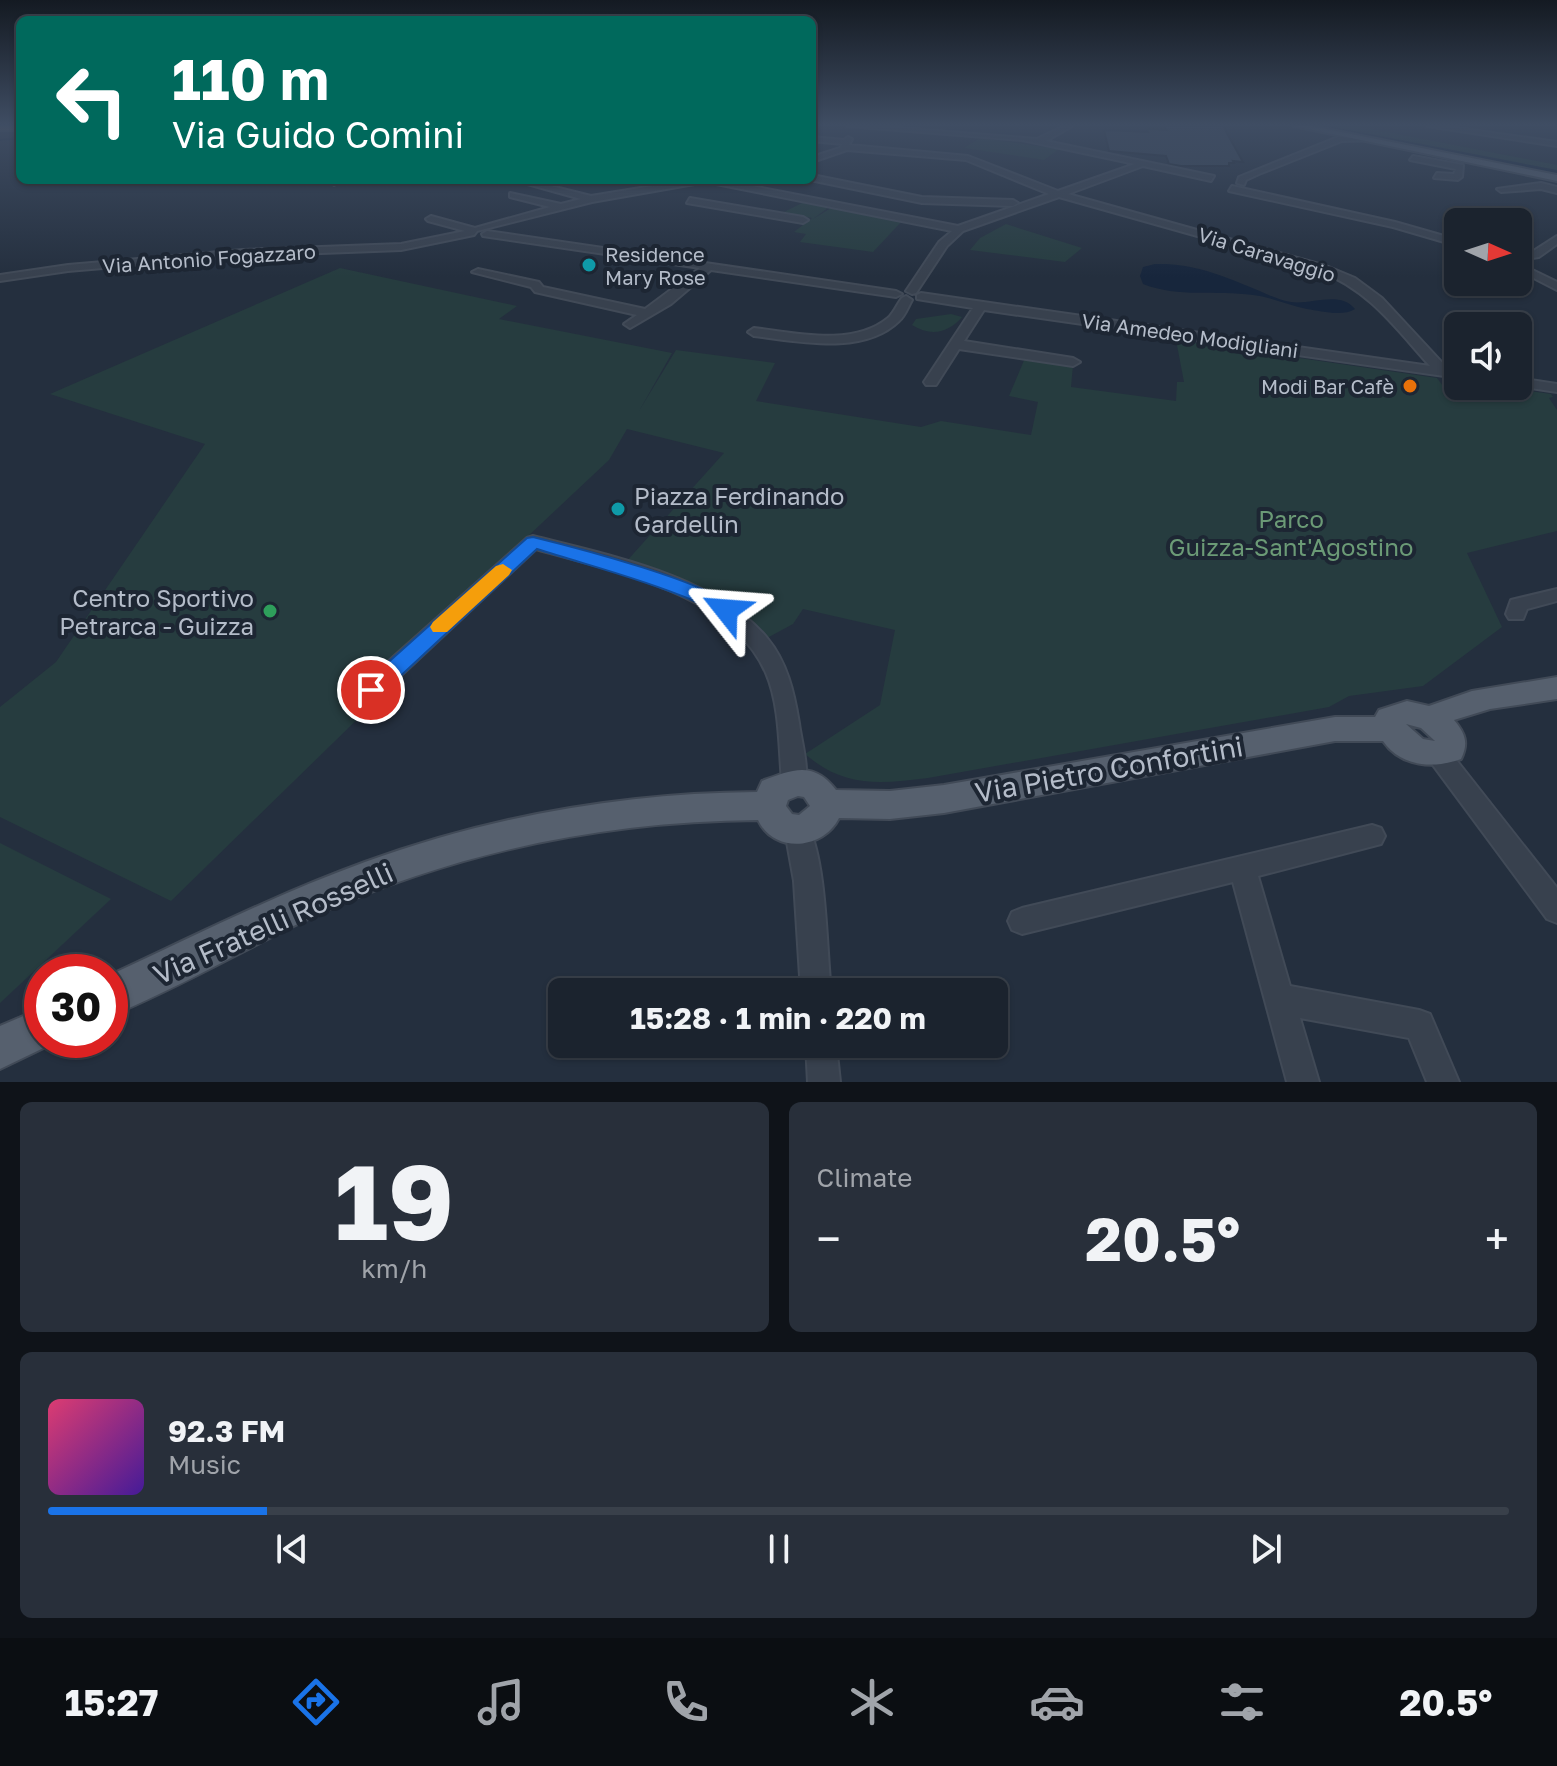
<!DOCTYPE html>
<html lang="en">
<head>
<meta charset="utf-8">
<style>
  body { margin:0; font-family:"Golos Text",sans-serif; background:#282f3a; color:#f1f3f6; height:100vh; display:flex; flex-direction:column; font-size:30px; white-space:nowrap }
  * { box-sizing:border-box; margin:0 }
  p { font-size:26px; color:#a0a4aa }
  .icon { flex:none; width:44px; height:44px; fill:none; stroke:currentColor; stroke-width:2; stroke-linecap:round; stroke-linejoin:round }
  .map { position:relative; height:1082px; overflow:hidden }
  .drawer { display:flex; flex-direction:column; gap:20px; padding:20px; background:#0f1319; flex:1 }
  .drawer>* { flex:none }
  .banner { position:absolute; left:16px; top:16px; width:800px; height:168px; border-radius:12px; box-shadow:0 2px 6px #0004,0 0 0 2px #39404a; background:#00695c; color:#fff; overflow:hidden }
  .needle { width:52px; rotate:93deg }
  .controls { position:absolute; left:1444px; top:208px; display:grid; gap:16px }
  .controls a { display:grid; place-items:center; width:88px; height:88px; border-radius:12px; background:#1b232e; box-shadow:0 2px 6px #0004,0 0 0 2px #39404a; font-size:40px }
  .speed { position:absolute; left:24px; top:954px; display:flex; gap:16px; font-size:40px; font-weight:700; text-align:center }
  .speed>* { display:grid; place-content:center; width:104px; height:104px; border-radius:50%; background:#1b232e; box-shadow:0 2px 6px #0004,0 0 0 2px #39404a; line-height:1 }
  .speed .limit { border:12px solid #d22; background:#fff; color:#111 }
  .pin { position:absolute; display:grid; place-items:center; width:68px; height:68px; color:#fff; margin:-34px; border:4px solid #fff; border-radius:50%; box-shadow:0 2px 8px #0007 }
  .me { position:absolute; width:88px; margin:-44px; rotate:298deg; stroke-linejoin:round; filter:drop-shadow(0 0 6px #0008) }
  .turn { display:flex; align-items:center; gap:28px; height:168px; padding:0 24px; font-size:36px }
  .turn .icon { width:104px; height:104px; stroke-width:2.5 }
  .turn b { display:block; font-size:56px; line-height:68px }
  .big { font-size:60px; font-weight:700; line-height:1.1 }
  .drawer .tile { flex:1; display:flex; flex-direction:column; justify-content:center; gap:12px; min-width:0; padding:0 28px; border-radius:12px; background:#282f3a }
  .drawer .dial { align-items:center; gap:0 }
  .dial b { font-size:104px; line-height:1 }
  .song { display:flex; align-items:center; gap:24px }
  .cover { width:96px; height:96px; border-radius:12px; background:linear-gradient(135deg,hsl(340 70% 55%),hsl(260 70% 35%)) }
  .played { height:8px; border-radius:4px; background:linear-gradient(90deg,#1a73e8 15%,#39404a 15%) }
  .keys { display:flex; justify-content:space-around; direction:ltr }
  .heat { display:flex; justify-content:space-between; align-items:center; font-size:44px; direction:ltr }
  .drawer .tiles { flex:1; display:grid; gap:20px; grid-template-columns:1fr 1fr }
  .tile:last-child { grid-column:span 2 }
  .trip { position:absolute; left:548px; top:978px; width:460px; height:80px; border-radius:12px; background:#1b232e; box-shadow:0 2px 6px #0004,0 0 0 2px #39404a; font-weight:700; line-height:80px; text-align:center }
  .tab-bar { display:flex; height:128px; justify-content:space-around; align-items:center; background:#0b0e12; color:#a0a4aa }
  .tab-bar .icon { width:56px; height:56px }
  .tab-bar .current { color:#1a73e8 }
  .tab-bar b { font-size:36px; color:#f1f3f6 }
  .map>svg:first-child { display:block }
  .green { fill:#263c3f }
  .water { fill:#17263c }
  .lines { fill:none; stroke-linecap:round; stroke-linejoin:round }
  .stream { stroke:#17263c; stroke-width:2 }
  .canal { fill:#17263c; fill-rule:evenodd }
  .building { fill:#364354; stroke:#1f2835; stroke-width:2 }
  .minor-casing { stroke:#414a57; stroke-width:4 }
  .major-casing { stroke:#414a57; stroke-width:4 }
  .highway-casing { stroke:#434c59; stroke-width:4 }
  .minor { fill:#38414e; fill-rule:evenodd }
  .major { fill:#56606e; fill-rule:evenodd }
  .highway { fill:#746855; fill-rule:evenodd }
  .route { fill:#1a73e8; stroke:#114b97; stroke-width:2 }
  .slow { fill:#f59e0b }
  .culture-dot { fill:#0f9aa8; stroke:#1d2633; stroke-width:3 }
  .food-dot { fill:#e8710a; stroke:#1d2633; stroke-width:3 }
  .leisure-dot { fill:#2e9e5b; stroke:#1d2633; stroke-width:3 }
  .labels { text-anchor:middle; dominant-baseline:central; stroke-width:8; stroke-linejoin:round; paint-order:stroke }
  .far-poi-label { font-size:20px; fill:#b4bcc9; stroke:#1d2633; text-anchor:start }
  .far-street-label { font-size:20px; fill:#b4bcc9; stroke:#1d2633 }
  .poi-label { font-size:24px; fill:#b4bcc9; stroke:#1d2633; text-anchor:start }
  .park-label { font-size:24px; fill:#6b9a76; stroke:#1d2633 }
  .near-street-label { font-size:28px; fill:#b4bcc9; stroke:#1d2633 }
</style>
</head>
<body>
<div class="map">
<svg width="1557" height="1082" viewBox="0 0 1557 1082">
  <rect width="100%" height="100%" fill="#242f3e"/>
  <g class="green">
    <path d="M 1306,126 L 1356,126 L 1557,165 L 1557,176 Z"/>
    <path d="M 980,138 L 1059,149 L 1044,160 L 964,148 Z"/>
    <path d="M 804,202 L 829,207 L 813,219 L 831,208 L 902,221 L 873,252 L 800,242 L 806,234 L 794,232 L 812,218 L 782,213 Z"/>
    <path d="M 1006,224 L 1082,248 L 1065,262 L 970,250 L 980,238 Z"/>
    <path d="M 340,268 L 517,306 L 499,319 L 672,353 L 639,411 L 676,350 L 775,363 L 756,401 L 921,427 L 941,421 L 1031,435 L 1038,402 L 1009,396 L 1025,358 L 1073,365 L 1071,387 L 1176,401 L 1177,382 L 1184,382 L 1176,340 L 1437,378 L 1443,386 L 1525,398 L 1522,390 L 1551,394 L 1553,397 L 1549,398 L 1557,410 L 1557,531 L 1467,553 L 1502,627 L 1423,686 L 1349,696 L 1329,707 L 928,778 C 880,784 844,788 805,754 L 880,705 L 895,630 L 803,609 L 793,624 L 767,638 C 725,590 683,582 625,563 L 724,453 L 627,429 L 609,460 L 359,695 L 374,703 L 171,901 L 0,817 L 0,707 L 56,662 L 205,444 L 50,394 Z"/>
    <path d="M 951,314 L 962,317 C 948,333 931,337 912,325 L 916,319 Z"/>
    <path d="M 0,843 L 111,899 L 0,1003 Z"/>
  </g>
  <path class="water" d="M 1155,264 C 1190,263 1219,274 1250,287 C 1263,292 1277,300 1291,302 C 1311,305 1340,290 1355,309 C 1342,317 1321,311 1307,309 C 1288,305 1271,297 1253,295 C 1216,290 1179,298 1143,284 L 1140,276 L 1143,267 Z"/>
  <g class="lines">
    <path class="stream" d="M 0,140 L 20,138"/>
    <path class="canal" d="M 1319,126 L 1328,126 L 1557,170 L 1557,174 Z"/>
  </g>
  <path class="building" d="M 1164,126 L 1223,126 L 1243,162 L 1233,161 L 1234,163 L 1229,163 L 1229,166 L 1181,166 L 1169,164 L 1166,156 L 1109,151 L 1104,130 L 1148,132 L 1147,129 L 1167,130 Z"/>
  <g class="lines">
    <defs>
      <g id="minor">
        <path d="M 847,126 L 875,126 L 1037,139 L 1064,126 L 1072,126 L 1046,141 L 1214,176 L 1211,181 L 1143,166 L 1068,194 L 1326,266 L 1355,278 L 1382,298 L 1447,368 L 1458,370 L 1458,378 L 984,310 L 964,341 L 1073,358 L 1080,362 L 1073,366 L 959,349 L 936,385 L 926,385 L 924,382 L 973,308 L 917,299 L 917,295 L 921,293 L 1430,366 C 1393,325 1371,292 1318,270 L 1059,197 L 963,231 L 947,246 L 916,293 L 912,294 L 906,291 L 939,242 L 952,231 L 706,182 L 592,202 L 477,231 L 474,235 L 401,250 L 243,256 L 68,271 L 0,281 L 0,275 L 68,265 L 243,250 L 401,244 L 465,231 L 428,221 L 426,219 L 431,216 L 475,228 L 550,207 L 510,197 L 510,193 L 561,204 L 581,199 L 513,180 L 527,180 L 591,196 L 689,180 L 721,180 L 958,226 L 1049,194 L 966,160 L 847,150 L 812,162 L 812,157 L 840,148 L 842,144 L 812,141 L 812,137 L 844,140 L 848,137 L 852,139 L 849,145 L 968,156 L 1058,191 L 1135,164 L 1022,140 Z"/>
        <path d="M 1427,126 L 1443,126 L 1557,142 L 1557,146 Z"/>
        <path d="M 1338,137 L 1379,140 L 1342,141 L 1259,174 L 1246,180 L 1244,185 L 1237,183 L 1239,177 Z"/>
        <path d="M 1413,156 L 1463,165 L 1462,177 L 1458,180 L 1434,178 L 1437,173 L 1454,174 L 1456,169 L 1410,160 Z"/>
        <path d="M 812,175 L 922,197 L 1013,200 L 1018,203 L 1013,206 L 922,203 L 810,180 Z"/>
        <path d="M 331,180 L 344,180 L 334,185 Z"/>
        <path d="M 1541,183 L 1557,187 L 1557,193 L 1541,189 L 1501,192 L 1497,189 Z"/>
        <path d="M 1232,186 L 1395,222 L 1458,240 L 1458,246 L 1393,227 L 1229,191 Z"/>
        <path d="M 690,198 L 803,217 L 808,220 L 803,223 L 687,203 Z"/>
        <path d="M 487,231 L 896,291 L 902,294 L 896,297 L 711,270 L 671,304 L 630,328 L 624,324 L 637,315 L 535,292 L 531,287 L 472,272 L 478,269 L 539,282 L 543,287 L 645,309 L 700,268 L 483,236 L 482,234 Z"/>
        <path d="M 1557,236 L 1557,244 L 1539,257 L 1518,260 L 1518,254 L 1532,252 Z"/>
        <path d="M 1518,263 L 1557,282 L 1557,290 L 1518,270 Z"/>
        <path d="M 906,296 L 912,300 C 908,307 905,316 899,321 C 863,356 798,341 754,336 L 748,332 L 754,328 C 795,333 853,347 888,318 C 894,313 897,304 902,298 Z"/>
        <path d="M 1518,378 L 1557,384 L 1557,392 L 1517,386 Z"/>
        <path d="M 533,536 C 607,555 716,576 767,638 C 787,662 794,692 799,723 C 801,741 811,772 803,789 L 794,792 L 785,789 L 782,782 C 779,748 780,705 766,673 C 731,592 612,571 536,549 L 379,696 L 371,698 L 363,696 L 360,690 L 363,684 L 527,538 Z"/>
        <path d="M 1557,589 L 1557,601 L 1527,609 L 1523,619 L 1509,619 L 1506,614 L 1511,600 Z"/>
        <path d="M 1438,745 L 1446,747 L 1557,888 L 1557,923 L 1547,919 L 1430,761 L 1426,754 L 1430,747 Z"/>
        <path d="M 798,820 L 807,823 C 827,864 826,945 831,992 L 801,992 L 794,881 L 785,831 L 789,823 Z"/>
        <path d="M 1372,825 L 1381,828 L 1385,836 L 1381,844 L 1258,876 L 1290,986 L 1419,1010 L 1430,1014 L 1459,1082 L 1427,1082 L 1409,1038 L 1300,1018 L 1319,1082 L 1287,1082 L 1233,882 L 1022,934 L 1012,930 L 1008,921 L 1012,912 L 1022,908 Z"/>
        <path d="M 806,1044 L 836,1044 L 840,1082 L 808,1082 Z"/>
      </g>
      <g id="major">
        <path d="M 1294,126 L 1311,126 L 1557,175 L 1557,181 Z"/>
        <path d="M 1557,677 L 1557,699 L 1490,709 L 1454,720 C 1465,733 1469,743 1461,759 C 1434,769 1401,767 1383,741 L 1335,741 L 944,813 L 890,819 L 839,818 C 823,850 774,854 758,820 C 608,821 460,851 323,912 C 251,945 183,986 110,1016 L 110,975 C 194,936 277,894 365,862 C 491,816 623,793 757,792 L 762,781 C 792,770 813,760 836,790 L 890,791 L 944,785 L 1335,717 L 1375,717 L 1379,710 L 1407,701 L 1429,706 L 1472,691 ZM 1406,724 L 1421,728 L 1435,741 L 1423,739 ZM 798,796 L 804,797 L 810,806 L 799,815 L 792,814 L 786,806 L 788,800 Z"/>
        <path d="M 42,1008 L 42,1040 L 57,1040 L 56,1042 L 0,1069 L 0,1026 Z"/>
      </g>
      <rect id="highway" x="0" y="126" width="20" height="4"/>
    </defs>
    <use href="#minor" class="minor-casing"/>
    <use href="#major" class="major-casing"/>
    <use href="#highway" class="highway-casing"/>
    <use href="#minor" class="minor"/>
    <use href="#major" class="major"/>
    <use href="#highway" class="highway"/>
  </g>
  <linearGradient id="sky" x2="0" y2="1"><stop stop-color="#141a22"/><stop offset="0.45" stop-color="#3f4d63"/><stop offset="1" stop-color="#3f4d63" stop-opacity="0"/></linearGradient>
  <rect width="1557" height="277" fill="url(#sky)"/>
  <path class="route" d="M 533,537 C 570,546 718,584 736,610 L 733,615 C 718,619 702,603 687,598 C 639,578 587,565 537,549 L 379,696 L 371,698 L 364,696 L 360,690 L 364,684 L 527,538 Z"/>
  <path class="slow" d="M 503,564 L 512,570 L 509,575 L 447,632 L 433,632 L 430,627 L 433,622 L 496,566 Z"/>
  <g class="culture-dot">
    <circle cx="589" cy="265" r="8"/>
    <circle cx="618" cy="509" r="8"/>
  </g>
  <circle class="food-dot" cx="1410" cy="386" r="8"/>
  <circle class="leisure-dot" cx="270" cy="611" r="8"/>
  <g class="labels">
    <g class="far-poi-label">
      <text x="605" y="254">Residence<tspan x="605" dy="23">Mary Rose</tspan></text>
      <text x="1394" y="386" text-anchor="end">Modi Bar Cafè</text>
    </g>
    <g class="far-street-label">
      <text transform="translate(1267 254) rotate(17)">Via Caravaggio</text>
      <text transform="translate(209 258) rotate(-4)">Via Antonio Fogazzaro</text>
      <text transform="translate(1190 335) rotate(8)">Via Amedeo Modigliani</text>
    </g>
    <g class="poi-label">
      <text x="634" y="495">Piazza Ferdinando<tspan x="634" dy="28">Gardellin</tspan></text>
      <text x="254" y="597" text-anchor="end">Centro Sportivo<tspan x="254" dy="28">Petrarca - Guizza</tspan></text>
    </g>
    <g class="park-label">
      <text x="1291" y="518">Parco<tspan x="1291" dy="28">Guizza-Sant'Agostino</tspan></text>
    </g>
    <g class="near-street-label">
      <text transform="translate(1109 769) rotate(-10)">Via Pietro Confortini</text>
      <text transform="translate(273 923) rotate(-24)">Via Fratelli Rosselli</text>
    </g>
  </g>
</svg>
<div class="controls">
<a><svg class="needle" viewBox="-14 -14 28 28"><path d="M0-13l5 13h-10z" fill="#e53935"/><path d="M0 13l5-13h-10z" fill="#a0a4aa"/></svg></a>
<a><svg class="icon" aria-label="sound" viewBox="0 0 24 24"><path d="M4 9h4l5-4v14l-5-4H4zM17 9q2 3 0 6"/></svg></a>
</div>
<div class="speed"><div class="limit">30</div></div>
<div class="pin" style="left:371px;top:690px;background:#d93025"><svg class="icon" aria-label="arrive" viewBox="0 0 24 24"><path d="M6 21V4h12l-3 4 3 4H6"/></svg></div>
<svg class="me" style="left:726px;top:610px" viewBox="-20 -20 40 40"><path d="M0-17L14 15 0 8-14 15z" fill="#1a73e8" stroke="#fff" stroke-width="4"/></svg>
<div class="trip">15:28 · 1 min · 220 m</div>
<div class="banner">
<div class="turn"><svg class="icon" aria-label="left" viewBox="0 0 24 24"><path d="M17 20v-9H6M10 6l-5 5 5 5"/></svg><div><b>110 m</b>Via Guido Comini</div></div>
</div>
</div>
<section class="drawer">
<div class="tiles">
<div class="tile dial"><b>19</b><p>km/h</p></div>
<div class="tile"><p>Climate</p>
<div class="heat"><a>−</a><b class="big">20.5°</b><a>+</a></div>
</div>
<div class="tile">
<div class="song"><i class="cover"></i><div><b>92.3 FM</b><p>Music</p></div></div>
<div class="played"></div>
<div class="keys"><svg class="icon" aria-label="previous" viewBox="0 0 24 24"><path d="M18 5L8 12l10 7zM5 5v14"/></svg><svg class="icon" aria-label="pause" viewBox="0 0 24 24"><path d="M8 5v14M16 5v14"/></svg><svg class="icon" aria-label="next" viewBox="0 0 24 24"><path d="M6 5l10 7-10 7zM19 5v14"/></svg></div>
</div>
</div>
</section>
<nav class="tab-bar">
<b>15:27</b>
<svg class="icon current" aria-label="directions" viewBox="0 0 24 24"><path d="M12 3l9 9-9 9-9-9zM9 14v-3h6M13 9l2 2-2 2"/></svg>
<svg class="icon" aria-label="music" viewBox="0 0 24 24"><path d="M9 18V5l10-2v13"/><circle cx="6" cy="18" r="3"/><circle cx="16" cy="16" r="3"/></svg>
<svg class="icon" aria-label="phone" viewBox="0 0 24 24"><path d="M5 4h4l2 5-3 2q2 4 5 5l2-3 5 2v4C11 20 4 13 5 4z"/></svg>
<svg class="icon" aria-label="climate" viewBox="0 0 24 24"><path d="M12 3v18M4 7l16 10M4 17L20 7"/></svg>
<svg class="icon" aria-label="car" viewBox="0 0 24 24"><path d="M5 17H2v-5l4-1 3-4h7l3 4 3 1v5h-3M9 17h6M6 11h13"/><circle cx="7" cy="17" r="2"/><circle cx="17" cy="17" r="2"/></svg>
<svg class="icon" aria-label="filters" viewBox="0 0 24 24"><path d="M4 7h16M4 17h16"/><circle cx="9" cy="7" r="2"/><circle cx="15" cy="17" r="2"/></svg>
<b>20.5°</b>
</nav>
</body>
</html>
